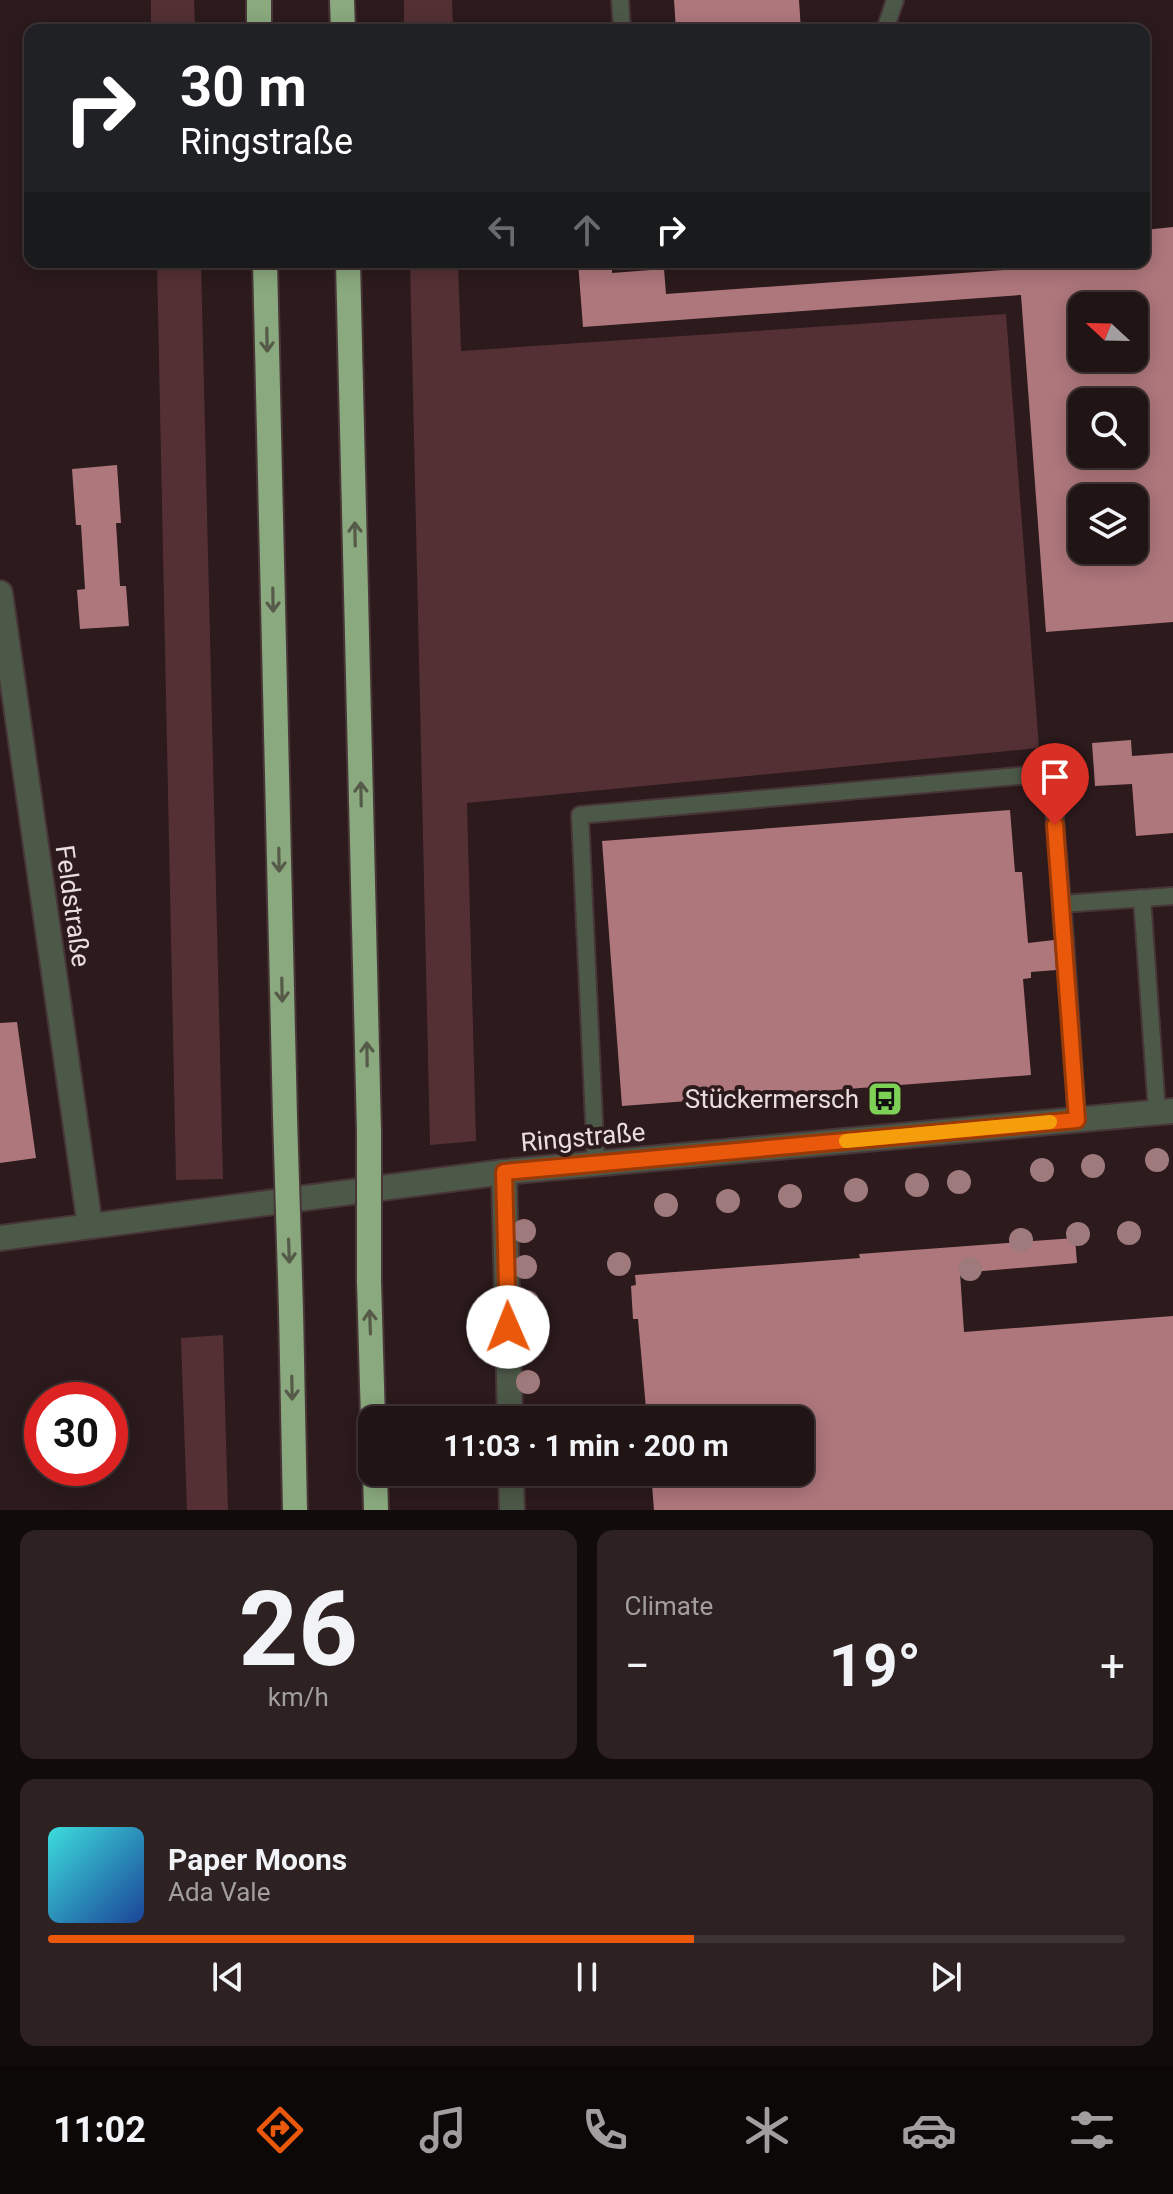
<!DOCTYPE html>
<html lang="en">
<head>
<meta charset="utf-8">
<style>
  body { margin:0; font-family:Roboto,sans-serif; background:#2d2122; color:#f1f3f6; height:100vh; display:flex; flex-direction:column; font-size:30px; white-space:nowrap }
  * { box-sizing:border-box; margin:0 }
  p { font-size:26px; color:#a29ea0 }
  .icon { flex:none; width:44px; height:44px; fill:none; stroke:currentColor; stroke-width:2; stroke-linecap:round; stroke-linejoin:round }
  .map { position:relative; height:1510px; overflow:hidden }
  .drawer { display:flex; flex-direction:column; gap:20px; padding:20px; background:#120b0c; flex:1 }
  .drawer>* { flex:none }
  .top-card { position:absolute; left:24px; top:24px; width:1126px; height:244px; border-radius:16px; box-shadow:0 4px 20px #0003,0 0 0 2px #3e3334; background:#202124; color:#fff; overflow:hidden }
  .needle { width:52px; rotate:292deg }
  .controls { position:absolute; left:1068px; top:292px; display:grid; gap:16px }
  .controls a { display:grid; place-items:center; width:80px; height:80px; border-radius:16px; background:#211415; box-shadow:0 4px 20px #0003,0 0 0 2px #3e3334; font-size:40px }
  .speed { position:absolute; left:24px; top:1382px; display:flex; gap:16px; font-size:40px; font-weight:700; text-align:center }
  .speed>* { display:grid; place-content:center; width:104px; height:104px; border-radius:50%; background:#211415; box-shadow:0 4px 20px #0003,0 0 0 2px #3e3334; line-height:1 }
  .speed .limit { border:12px solid #d22; background:#fff; color:#111 }
  .pin { position:absolute; display:grid; place-items:center; width:68px; height:68px; color:#fff; margin:-82px -34px; border-radius:50% 50% 50% 0; rotate:-45deg; box-shadow:0 0 8px #0007 }
  .pin .icon { rotate:45deg }
  .me { position:absolute; width:88px; margin:-44px; rotate:359deg; stroke-linejoin:round; filter:drop-shadow(0 0 6px #0008) }
  .turn { display:flex; align-items:center; gap:28px; height:168px; padding:0 24px; font-size:36px }
  .turn .icon { width:104px; height:104px; stroke-width:2.5 }
  .turn b { display:block; font-size:56px; line-height:68px }
  .lanes { display:flex; align-items:center; height:76px; padding:0 24px; background:#0003; justify-content:center; gap:40px; direction:ltr }
  .lanes .off { opacity:.35 }
  .big { font-size:60px; font-weight:700; line-height:1.1 }
  .drawer .card { flex:1; display:flex; flex-direction:column; justify-content:center; gap:12px; min-width:0; padding:0 28px; border-radius:16px; background:#2d2122 }
  .drawer .dial { align-items:center; gap:0 }
  .dial b { font-size:104px; line-height:1 }
  .song { display:flex; align-items:center; gap:24px }
  .cover { width:96px; height:96px; border-radius:12px; background:linear-gradient(135deg,hsl(180 70% 55%),hsl(220 70% 35%)) }
  .played { height:8px; border-radius:4px; background:linear-gradient(90deg,#ea580c 60%,#3e3334 60%) }
  .keys { display:flex; justify-content:space-around; direction:ltr }
  .heat { display:flex; justify-content:space-between; align-items:center; font-size:44px; direction:ltr }
  .drawer .tiles { flex:1; display:grid; gap:20px; grid-template-columns:1fr 1fr }
  .card:last-child { grid-column:span 2 }
  .trip { position:absolute; left:358px; top:1406px; width:456px; height:80px; border-radius:16px; background:#211415; box-shadow:0 4px 20px #0003,0 0 0 2px #3e3334; font-weight:700; line-height:80px; text-align:center }
  .tabs { display:flex; height:128px; justify-content:space-around; align-items:center; background:#0d0808; color:#a29ea0 }
  .tabs .icon { width:56px; height:56px }
  .tabs .current { color:#ea580c }
  .tabs b { font-size:36px; color:#f1f3f6 }
  .map>svg:first-child { display:block }
  .green { fill:#543034 }
  .building { fill:#ae777c; fill-rule:evenodd }
  .lines { fill:none; stroke-linecap:round; stroke-linejoin:round }
  .lane-casing { stroke:#473537; stroke-width:20 }
  .street-casing { stroke:#473537; stroke-width:28 }
  .highway-casing { stroke:#473537; stroke-width:28 }
  .lane { stroke:#4d5948; stroke-width:16 }
  .street { stroke:#4d5948; stroke-width:24 }
  .highway { stroke:#8aa97e; stroke-width:24 }
  .highway-bridge-casing { stroke:#473537; stroke-width:28; stroke-linecap:butt }
  .highway-bridge { stroke:#8aa97e; stroke-width:24 }
  .tree { fill:#9f7a7d }
  .oneway { stroke:#565a48 }
  .route-casing { stroke:#983908; stroke-width:20 }
  .route { stroke:#ea580c; stroke-width:14 }
  .slow { stroke:#f59e0b; stroke-width:14 }
  .labels { text-anchor:middle; dominant-baseline:central; stroke-width:8; stroke-linejoin:round; paint-order:stroke }
  .street-label { font-size:26px; fill:#eaddde; stroke:#2c1a1c }
  .poi-label { font-size:26px; fill:#eaddde; stroke:#2c1a1c; text-anchor:end }
</style>
</head>
<body>
<div class="map">
<svg width="1173" height="1510" viewBox="0 0 1173 1510">
  <rect width="100%" height="100%" fill="#2c1a1c"/>
  <g class="green">
    <path d="M 151,0 L 194,0 L 195,30 L 151,30 Z"/>
    <path d="M 404,0 L 452,0 L 453,30 L 404,30 Z"/>
    <path d="M 157,262 L 201,262 L 223,1179 L 176,1180 Z"/>
    <path d="M 410,262 L 458,262 L 461,351 L 1006,314 L 1039,748 L 467,803 L 476,1141 L 430,1145 Z"/>
    <path d="M 223,1335 L 228,1510 L 187,1510 L 181,1338 Z"/>
  </g>
  <g class="building">
    <path d="M 674,0 L 799,0 L 801,30 L 676,30 Z"/>
    <path d="M 1173,227 L 1173,622 L 1046,632 L 1021,295 L 583,327 L 578,262 L 612,262 L 612,273 L 664,269 L 666,294 L 1019,269 L 1019,262 L 1144,262 L 1144,230 ZM 1082,306 L 1134,306 L 1134,358 L 1082,358 ZM 1082,402 L 1134,402 L 1134,454 L 1082,454 ZM 1082,498 L 1134,498 L 1134,550 L 1082,550 Z"/>
    <path d="M 117,465 L 121,523 L 116,523 L 120,586 L 126,586 L 129,626 L 80,629 L 77,590 L 85,589 L 81,525 L 76,525 L 72,469 Z"/>
    <path d="M 1131,740 L 1132,756 L 1173,753 L 1173,833 L 1136,836 L 1132,784 L 1095,786 L 1092,743 Z"/>
    <path d="M 1010,810 L 1015,872 L 1022,872 L 1028,943 L 1054,940 L 1056,970 L 1031,972 L 1031,978 L 1023,979 L 1031,1075 L 622,1106 L 602,841 Z"/>
    <path d="M 17,1022 L 36,1158 L 0,1163 L 0,1023 Z"/>
    <path d="M 1075,1238 L 1077,1263 L 960,1273 L 964,1332 L 1173,1316 L 1173,1510 L 654,1510 L 651,1472 L 800,1472 L 800,1420 L 647,1420 L 638,1319 L 633,1319 L 631,1286 L 636,1285 L 635,1275 L 860,1258 L 859,1254 Z"/>
  </g>
  <g class="lines">
    <defs>
      <g id="lane">
        <path d="M 620,0 L 622,30"/>
        <path d="M 885,30 L 895,0"/>
        <path d="M 1142,898 L 1157,1112"/>
        <path d="M 1062,904 L 1173,896"/>
        <path d="M 596,1164 L 580,815 L 1051,773 L 1065,938 L 1077,1120"/>
      </g>
      <g id="street">
        <path d="M 0,593 L 90,1226"/>
        <path d="M 504,1172 L 510,1420"/>
        <path d="M 0,1238 L 504,1172 L 1173,1111"/>
        <path d="M 511,1472 L 512,1510"/>
      </g>
      <g id="highway">
        <path d="M 259,0 L 259,30"/>
        <path d="M 342,0 L 343,30"/>
        <path d="M 265,262 L 285,1117"/>
        <path d="M 348,262 L 369,1132"/>
        <path d="M 369,1281 L 373,1420"/>
        <path d="M 291,1310 L 295,1510"/>
        <path d="M 375,1472 L 376,1510"/>
      </g>
    </defs>
    <use href="#lane" class="lane-casing"/>
    <use href="#street" class="street-casing"/>
    <use href="#highway" class="highway-casing"/>
    <use href="#lane" class="lane"/>
    <use href="#street" class="street"/>
    <use href="#highway" class="highway"/>
    <defs>
      <g id="highway-bridge">
        <path d="M 285,1117 L 291,1310"/>
        <path d="M 369,1132 L 369,1281"/>
      </g>
    </defs>
    <use href="#highway-bridge" class="highway-bridge-casing"/>
    <use href="#highway-bridge" class="highway-bridge"/>
  </g>
  <g class="tree">
    <circle cx="1157" cy="1160" r="12"/>
    <circle cx="1093" cy="1166" r="12"/>
    <circle cx="1042" cy="1170" r="12"/>
    <circle cx="959" cy="1182" r="12"/>
    <circle cx="917" cy="1185" r="12"/>
    <circle cx="856" cy="1190" r="12"/>
    <circle cx="790" cy="1196" r="12"/>
    <circle cx="728" cy="1201" r="12"/>
    <circle cx="666" cy="1205" r="12"/>
    <circle cx="524" cy="1231" r="12"/>
    <circle cx="1129" cy="1233" r="12"/>
    <circle cx="1078" cy="1234" r="12"/>
    <circle cx="1021" cy="1240" r="12"/>
    <circle cx="619" cy="1264" r="12"/>
    <circle cx="525" cy="1267" r="12"/>
    <circle cx="970" cy="1269" r="12"/>
    <circle cx="527" cy="1302" r="12"/>
    <circle cx="528" cy="1341" r="12"/>
    <circle cx="528" cy="1382" r="12"/>
  </g>
  <defs><path id="oneway-shaft" d="M-6 0H5M1.5-3L5.5 0L1.5 3" fill="none" stroke-width="1.6" stroke-linecap="round" stroke-linejoin="round" transform="scale(2)"/></defs>
  <g class="oneway">
    <use href="#oneway-shaft" transform="translate(267 340) rotate(89)"/>
    <use href="#oneway-shaft" transform="translate(355 534) rotate(-91)"/>
    <use href="#oneway-shaft" transform="translate(273 600) rotate(89)"/>
    <use href="#oneway-shaft" transform="translate(361 794) rotate(-91)"/>
    <use href="#oneway-shaft" transform="translate(279 860) rotate(89)"/>
    <use href="#oneway-shaft" transform="translate(282 990) rotate(89)"/>
    <use href="#oneway-shaft" transform="translate(367 1054) rotate(-91)"/>
    <use href="#oneway-shaft" transform="translate(289 1251) rotate(88)"/>
    <use href="#oneway-shaft" transform="translate(370 1322) rotate(-92)"/>
    <use href="#oneway-shaft" transform="translate(292 1388) rotate(89)"/>
  </g>
  <g class="lines">
    <defs>
      <path id="route" d="M 508,1327 L 504,1172 L 1077,1120 L 1055,825"/>
    </defs>
    <use href="#route" class="route-casing"/>
    <use href="#route" class="route"/>
    <path class="slow" d="M 846,1141 L 1050,1122"/>
  </g>
  <defs>
    <symbol id="bus-square" viewBox="-11 -11 22 22"><rect x="-9" y="-9" width="18" height="18" rx="4" fill="#7dd154" stroke="#2c1a1c"/><path d="M-5-6H5V4H4V6H2V4H-2V6H-4V4H-5ZM-3.5-4V0h7V-4ZM-3.5 1.2v1.5H-2V1.2ZM2 1.2v1.5H3.5V1.2Z" fill="#111"/></symbol>
  </defs>
  <g fill-rule="evenodd">
    <use href="#bus-square" x="865" y="1079" width="40" height="40"/>
  </g>
  <g class="labels">
    <g class="street-label">
      <text transform="translate(73 906) rotate(82)">Feldstraße</text>
      <text transform="translate(583 1137) rotate(-5)">Ringstraße</text>
    </g>
    <g class="poi-label">
      <text x="859" y="1099">Stückermersch</text>
    </g>
  </g>
</svg>
<div class="controls">
<a><svg class="needle" viewBox="-14 -14 28 28"><path d="M0-13l5 13h-10z" fill="#e53935"/><path d="M0 13l5-13h-10z" fill="#a29ea0"/></svg></a>
<a><svg class="icon" aria-label="search" viewBox="0 0 24 24"><circle cx="10" cy="10" r="6"/><path d="M15 15l6 6"/></svg></a>
<a><svg class="icon" aria-label="layers" viewBox="0 0 24 24"><path d="M12 4l9 5-9 5-9-5zM3 14l9 5 9-5"/></svg></a>
</div>
<div class="speed"><div class="limit">30</div></div>
<div class="pin" style="left:1055px;top:825px;background:#d93025"><svg class="icon" aria-label="arrive" viewBox="0 0 24 24"><path d="M6 21V4h12l-3 4 3 4H6"/></svg></div>
<svg class="me" style="left:508px;top:1327px" viewBox="-20 -20 40 40"><circle r="19" fill="#fff"/><path d="M0-13L10 11 0 6-10 11z" fill="#ea580c"/></svg>
<div class="trip">11:03 · 1 min · 200 m</div>
<div class="top-card">
<div class="turn"><svg class="icon" aria-label="right" viewBox="0 0 24 24"><path d="M7 20v-9h11M14 6l5 5-5 5"/></svg><div><b>30 m</b>Ringstraße</div></div>
<div class="lanes"><svg class="icon off" aria-label="left" viewBox="0 0 24 24"><path d="M17 20v-9H6M10 6l-5 5 5 5"/></svg><svg class="icon off" aria-label="ahead" viewBox="0 0 24 24"><path d="M12 20V5M6 11l6-6 6 6"/></svg><svg class="icon" aria-label="right" viewBox="0 0 24 24"><path d="M7 20v-9h11M14 6l5 5-5 5"/></svg></div>
</div>
</div>
<section class="drawer">
<div class="tiles">
<div class="card dial"><b>26</b><p>km/h</p></div>
<div class="card"><p>Climate</p>
<div class="heat"><a>−</a><b class="big">19°</b><a>+</a></div>
</div>
<div class="card">
<div class="song"><i class="cover"></i><div><b>Paper Moons</b><p>Ada Vale</p></div></div>
<div class="played"></div>
<div class="keys"><svg class="icon" aria-label="previous" viewBox="0 0 24 24"><path d="M18 5L8 12l10 7zM5 5v14"/></svg><svg class="icon" aria-label="pause" viewBox="0 0 24 24"><path d="M8 5v14M16 5v14"/></svg><svg class="icon" aria-label="next" viewBox="0 0 24 24"><path d="M6 5l10 7-10 7zM19 5v14"/></svg></div>
</div>
</div>
</section>
<nav class="tabs">
<b>11:02</b>
<svg class="icon current" aria-label="directions" viewBox="0 0 24 24"><path d="M12 3l9 9-9 9-9-9zM9 14v-3h6M13 9l2 2-2 2"/></svg>
<svg class="icon" aria-label="music" viewBox="0 0 24 24"><path d="M9 18V5l10-2v13"/><circle cx="6" cy="18" r="3"/><circle cx="16" cy="16" r="3"/></svg>
<svg class="icon" aria-label="phone" viewBox="0 0 24 24"><path d="M5 4h4l2 5-3 2q2 4 5 5l2-3 5 2v4C11 20 4 13 5 4z"/></svg>
<svg class="icon" aria-label="climate" viewBox="0 0 24 24"><path d="M12 3v18M4 7l16 10M4 17L20 7"/></svg>
<svg class="icon" aria-label="car" viewBox="0 0 24 24"><path d="M5 17H2v-5l4-1 3-4h7l3 4 3 1v5h-3M9 17h6M6 11h13"/><circle cx="7" cy="17" r="2"/><circle cx="17" cy="17" r="2"/></svg>
<svg class="icon" aria-label="filters" viewBox="0 0 24 24"><path d="M4 7h16M4 17h16"/><circle cx="9" cy="7" r="2"/><circle cx="15" cy="17" r="2"/></svg>
</nav>
</body>
</html>
